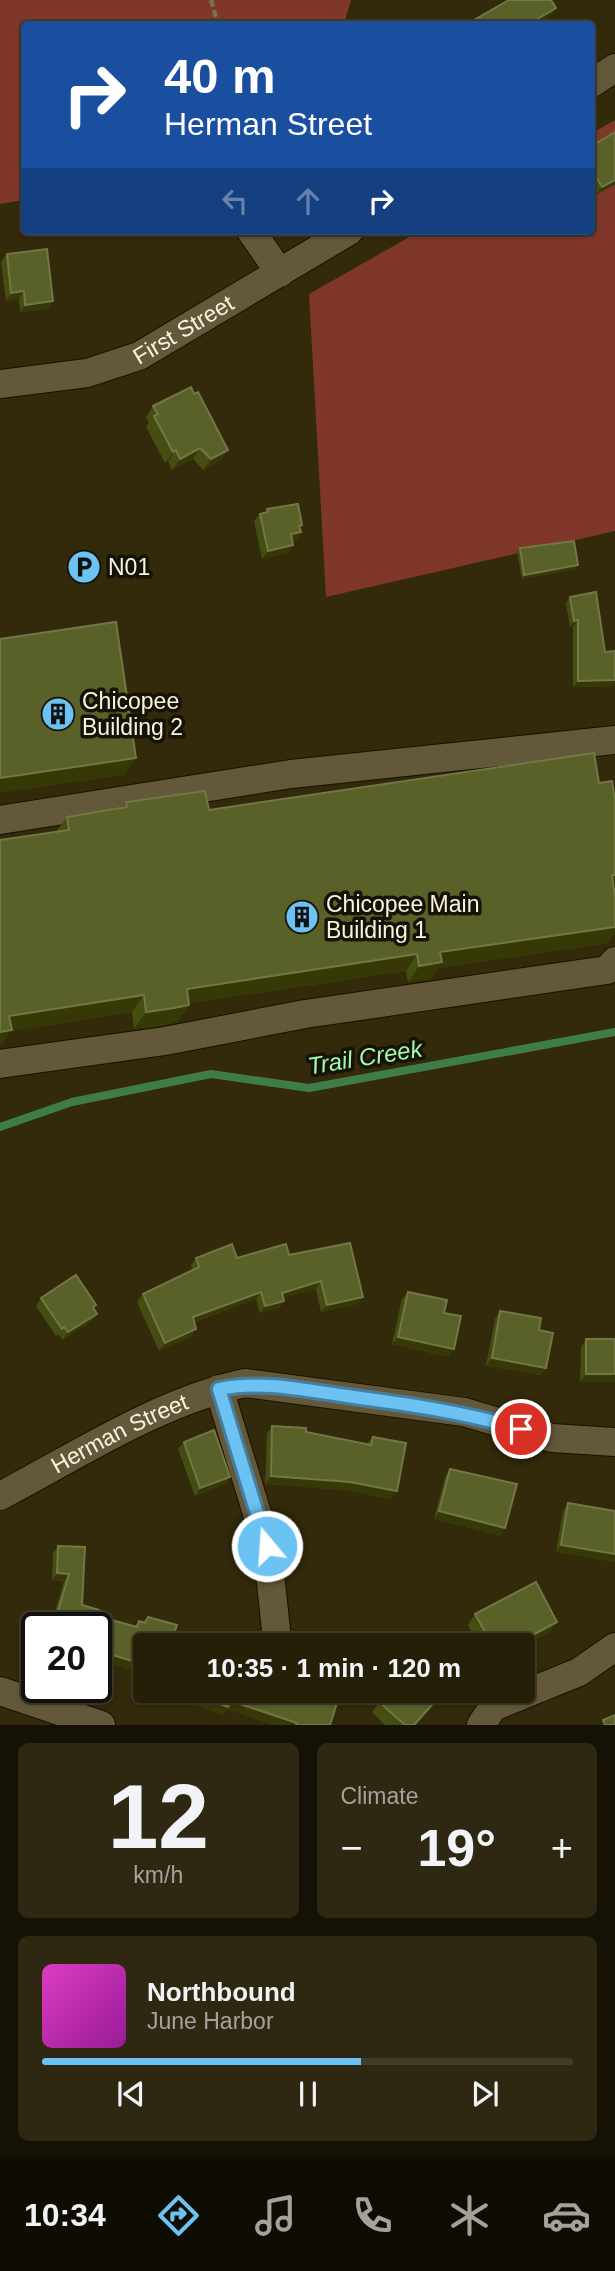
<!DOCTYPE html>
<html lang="en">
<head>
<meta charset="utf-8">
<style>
  body { margin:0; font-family:Arial,sans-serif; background:#2e2712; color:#f1f3f6; height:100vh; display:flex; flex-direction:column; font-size:26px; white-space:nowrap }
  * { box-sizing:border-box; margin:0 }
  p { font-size:23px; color:#a4a29c }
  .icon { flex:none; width:38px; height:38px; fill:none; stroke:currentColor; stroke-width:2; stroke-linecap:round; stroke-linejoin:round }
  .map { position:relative; height:1725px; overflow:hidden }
  .sheet { display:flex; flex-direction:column; gap:18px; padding:18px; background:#151104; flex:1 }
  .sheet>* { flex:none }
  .banner { position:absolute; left:21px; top:21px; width:574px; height:214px; border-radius:7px; box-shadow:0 2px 5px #0004,0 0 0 2px #423d29; background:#1a4fa0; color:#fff; overflow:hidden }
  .speed { position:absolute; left:21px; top:1612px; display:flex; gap:14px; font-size:35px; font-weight:700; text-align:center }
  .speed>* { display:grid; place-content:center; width:91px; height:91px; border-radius:50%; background:#261f08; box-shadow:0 2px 5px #0004,0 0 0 2px #423d29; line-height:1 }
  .speed .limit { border:4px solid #111; border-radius:10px; background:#fff; color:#111 }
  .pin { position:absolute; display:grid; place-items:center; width:60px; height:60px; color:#fff; margin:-30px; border:4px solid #fff; border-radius:50%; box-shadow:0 2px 7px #0007 }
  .me { position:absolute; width:77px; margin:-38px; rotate:342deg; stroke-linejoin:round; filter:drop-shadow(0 0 5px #0008) }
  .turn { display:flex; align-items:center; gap:24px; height:147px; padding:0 28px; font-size:32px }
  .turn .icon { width:91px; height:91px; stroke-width:2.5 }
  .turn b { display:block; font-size:49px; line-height:60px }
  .lanes { display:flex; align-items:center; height:66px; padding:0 28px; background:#0003; justify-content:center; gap:35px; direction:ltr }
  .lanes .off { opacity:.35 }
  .big { font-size:52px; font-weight:700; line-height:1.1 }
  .sheet .card { flex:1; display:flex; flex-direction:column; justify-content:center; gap:10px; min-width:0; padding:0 24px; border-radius:10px; background:#2e2712 }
  .sheet .dial { align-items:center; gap:0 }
  .dial b { font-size:91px; line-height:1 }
  .song { display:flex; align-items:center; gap:21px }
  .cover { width:84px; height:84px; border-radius:10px; background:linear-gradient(135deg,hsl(310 70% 55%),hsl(300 70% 35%)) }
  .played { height:7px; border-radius:4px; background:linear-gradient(90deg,#6cc2f3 60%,#423d29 60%) }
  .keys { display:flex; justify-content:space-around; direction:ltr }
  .heat { display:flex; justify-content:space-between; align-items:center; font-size:38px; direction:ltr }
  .sheet .tiles { flex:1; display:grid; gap:18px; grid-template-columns:1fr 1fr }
  .card:last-child { grid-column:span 2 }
  .trip { position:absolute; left:133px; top:1633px; width:402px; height:70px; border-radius:7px; background:#261f08; box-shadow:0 2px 5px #0004,0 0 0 2px #423d29; font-weight:700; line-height:70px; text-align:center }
  .menu { display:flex; height:112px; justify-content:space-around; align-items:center; background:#0f0c03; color:#a4a29c }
  .menu .icon { width:49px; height:49px }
  .menu .on { color:#6cc2f3 }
  .menu b { font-size:32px; color:#f1f3f6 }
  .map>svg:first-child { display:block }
  .forest { fill:#7f3729 }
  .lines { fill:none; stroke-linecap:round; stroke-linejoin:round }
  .stream { stroke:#3e7d4a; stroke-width:8 }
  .minor-casing { stroke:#191100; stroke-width:30 }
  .path { stroke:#786f55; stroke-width:4.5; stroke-dasharray:7 3.5; stroke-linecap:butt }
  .minor { stroke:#63583a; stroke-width:28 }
  .wall { fill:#454e12 }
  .shaded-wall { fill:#363806 }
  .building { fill:#596028; stroke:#727745; stroke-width:2 }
  .route-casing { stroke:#467e9e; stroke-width:18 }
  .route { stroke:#6cc2f3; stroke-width:12 }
  .labels { text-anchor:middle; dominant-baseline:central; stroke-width:7; stroke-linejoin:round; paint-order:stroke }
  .street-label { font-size:23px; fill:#f8f2e0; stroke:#161206 }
  .poi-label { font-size:23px; fill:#f8f2e0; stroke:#161206; text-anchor:start }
  .water-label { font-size:24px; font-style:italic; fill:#a0f9ae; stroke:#161206 }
</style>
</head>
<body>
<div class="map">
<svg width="615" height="1725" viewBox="0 0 615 1725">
  <rect width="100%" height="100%" fill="#33290b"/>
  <g class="forest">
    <path d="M 0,0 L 351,0 L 344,24 L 24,24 L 24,200 L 0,204 Z"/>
    <path d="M 615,120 L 615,531 L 326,597 L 309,294 L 420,231 L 592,231 L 592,133 Z"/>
  </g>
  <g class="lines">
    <path class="stream" d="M 0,1127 L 72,1102 L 211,1074 L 309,1088 L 615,1032"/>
    <defs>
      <g id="minor">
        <path d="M 592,83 L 615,68"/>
        <path d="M 251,231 L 280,273"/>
        <path id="s1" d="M 0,384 L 87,373 L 139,356 L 349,231"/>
        <path d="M 0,820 L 291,774 L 615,740"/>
        <path d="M 0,1064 L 165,1041 L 305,1014 L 607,970 L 615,961"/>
        <path d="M 219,1389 L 267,1546 L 276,1630"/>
        <path id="s2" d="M 0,1496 C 78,1455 158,1402 245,1383 L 464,1412 L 552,1438 L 615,1442"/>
        <path d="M 0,1691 L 101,1725"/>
        <path d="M 481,1725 L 493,1707 L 579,1672 L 615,1647"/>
      </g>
    </defs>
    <use href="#minor" class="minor-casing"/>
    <path class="path" d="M 211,0 L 218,24"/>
    <use href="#minor" class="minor"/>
  </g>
  <g class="wall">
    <path d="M 615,132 L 615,184 L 596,195 L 592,187 L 592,146 Z"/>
    <path d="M 7,254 L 53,301 L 48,309 L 20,312 L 19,299 L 6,301 L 1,262 Z"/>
    <path d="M 153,406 L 228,450 L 220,461 L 203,470 L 193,459 L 172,470 L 168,461 L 165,463 L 146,427 L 149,423 L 146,417 Z"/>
    <path d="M 267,509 L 300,529 L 301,532 L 296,540 L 292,541 L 288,553 L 262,559 L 254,521 L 260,514 L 265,513 Z"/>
    <path d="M 520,548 L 578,565 L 575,569 L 522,579 L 517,552 Z"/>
    <path d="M 570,597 L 613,686 L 573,687 L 573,627 L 570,627 L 566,603 Z"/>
    <path d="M 126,802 L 209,810 L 613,886 L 615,897 L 615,932 L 608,943 L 438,968 L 430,979 L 408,982 L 406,971 L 189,1003 L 189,1005 L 177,1022 L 162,1025 L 134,1029 L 132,1012 L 11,1031 L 56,832 L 67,817 L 123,807 Z"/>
    <path d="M 289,1255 L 358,1304 L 321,1312 L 316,1289 L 284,1298 L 284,1301 L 279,1308 L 260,1313 L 256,1299 L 194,1322 L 191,1337 L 159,1351 L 137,1302 L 143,1294 L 192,1270 L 191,1265 L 196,1258 L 237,1258 Z"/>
    <path d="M 408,1292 L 444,1313 L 454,1349 L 448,1357 L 392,1344 L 402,1299 Z"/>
    <path d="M 41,1298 L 96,1305 L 94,1309 L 92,1321 L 63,1340 L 59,1335 L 56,1336 L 36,1306 Z"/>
    <path d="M 500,1311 L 539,1330 L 546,1368 L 541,1375 L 486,1366 L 495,1319 Z"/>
    <path d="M 586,1339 L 615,1339 L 580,1382 L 581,1347 Z"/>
    <path d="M 272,1426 L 367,1444 L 373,1437 L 397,1491 L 391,1499 L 344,1490 L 265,1484 L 267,1434 Z"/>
    <path d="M 184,1442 L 230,1477 L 225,1484 L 195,1496 L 178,1449 Z"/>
    <path d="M 450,1469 L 500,1536 L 434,1519 L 445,1477 Z"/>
    <path d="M 568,1503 L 615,1511 L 615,1562 L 556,1552 L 563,1511 Z"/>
    <path d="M 58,1546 L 82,1605 L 97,1616 L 135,1626 L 139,1621 L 143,1622 L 148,1617 L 145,1645 L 145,1674 L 96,1659 L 96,1628 L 50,1628 L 64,1581 L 52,1580 L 53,1553 Z"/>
    <path d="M 475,1614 L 550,1632 L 523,1645 L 478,1645 L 468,1625 Z"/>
    <path d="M 195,1690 L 341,1690 L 330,1725 L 274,1725 L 227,1709 L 223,1715 L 190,1703 Z"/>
    <path d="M 389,1690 L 447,1690 L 416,1725 L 385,1725 L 372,1712 Z"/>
  </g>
  <g class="shaded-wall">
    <path d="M 556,8 L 551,16 L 536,24 L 529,24 Z"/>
    <path d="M 615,180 L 615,184 L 596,195 L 602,187 Z"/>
    <path d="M 24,291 L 19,299 L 6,301 L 11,293 Z"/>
    <path d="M 53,301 L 48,309 L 20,312 L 25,305 Z"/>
    <path d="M 200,448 L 193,459 L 172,470 L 180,459 Z"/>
    <path d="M 176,450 L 168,461 L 165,463 L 173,452 Z"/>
    <path d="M 228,450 L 220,461 L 203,470 L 211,459 Z"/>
    <path d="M 301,532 L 296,540 L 286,542 L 291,534 Z"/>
    <path d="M 293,545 L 288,553 L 262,559 L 268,551 Z"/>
    <path d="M 578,565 L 575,569 L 522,579 L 524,575 Z"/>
    <path d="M 578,620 L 573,627 L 570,627 L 574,621 Z"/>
    <path d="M 615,680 L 615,683 L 613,686 L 573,687 L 578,681 Z"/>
    <path d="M 136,758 L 125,775 L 0,793 L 0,778 Z"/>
    <path d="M 612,875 L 615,875 L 615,884 L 610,891 Z"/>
    <path d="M 615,927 L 615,932 L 608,943 L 438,968 L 430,979 L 408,982 L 419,966 L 440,952 Z"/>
    <path d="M 417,954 L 406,971 L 175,1005 L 187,989 Z"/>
    <path d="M 144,995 L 132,1012 L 11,1031 L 0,1047 L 0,1029 L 9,1016 Z"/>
    <path d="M 189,1005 L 177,1022 L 134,1029 L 146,1012 Z"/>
    <path d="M 321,1281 L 316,1289 L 277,1300 L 282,1293 Z"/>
    <path d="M 261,1292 L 256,1299 L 187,1324 L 193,1317 Z"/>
    <path d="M 363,1297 L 358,1304 L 321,1312 L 327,1305 Z"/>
    <path d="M 284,1301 L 279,1308 L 260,1313 L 265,1306 Z"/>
    <path d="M 97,1314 L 92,1321 L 63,1340 L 68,1332 Z"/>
    <path d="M 196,1329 L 191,1337 L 159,1351 L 165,1343 Z"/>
    <path d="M 398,1337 L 454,1349 L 448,1357 L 392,1344 Z"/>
    <path d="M 492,1358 L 546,1368 L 541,1375 L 486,1366 Z"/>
    <path d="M 586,1374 L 615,1374 L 615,1382 L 580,1382 Z"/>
    <path d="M 271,1476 L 350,1482 L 397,1491 L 391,1499 L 344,1490 L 265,1484 Z"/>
    <path d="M 230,1477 L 225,1484 L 195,1496 L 200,1488 Z"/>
    <path d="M 439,1511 L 505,1528 L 500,1536 L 434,1519 Z"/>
    <path d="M 561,1545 L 615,1554 L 615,1562 L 556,1552 Z"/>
    <path d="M 57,1573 L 69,1574 L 64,1581 L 52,1580 Z"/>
    <path d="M 557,1622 L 550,1632 L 523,1647 L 523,1645 L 514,1645 Z"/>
    <path d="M 96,1650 L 145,1665 L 145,1674 L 96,1659 Z"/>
    <path d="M 445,1690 L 447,1690 L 416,1725 L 414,1725 Z"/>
    <path d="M 196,1695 L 231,1701 L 297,1723 L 296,1725 L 274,1725 L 227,1709 L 223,1715 L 190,1703 Z"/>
  </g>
  <g class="building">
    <path d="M 509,0 L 551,0 L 556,8 L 529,24 L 467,24 Z"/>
    <path d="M 615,132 L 615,180 L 602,187 L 592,170 L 592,146 Z"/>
    <path d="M 47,249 L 53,301 L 25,305 L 24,291 L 11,293 L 7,254 Z"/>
    <path d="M 191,387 L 194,394 L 198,392 L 228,450 L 211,459 L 200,448 L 180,459 L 176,450 L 173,452 L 154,416 L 158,414 L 153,406 Z"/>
    <path d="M 298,504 L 302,525 L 299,526 L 301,532 L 291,534 L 293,545 L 268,551 L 260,514 L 268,512 L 267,509 Z"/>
    <path d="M 574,541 L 578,565 L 524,575 L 520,548 Z"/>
    <path d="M 596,592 L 605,652 L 615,651 L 615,680 L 578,681 L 578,620 L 574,621 L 570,597 Z"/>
    <path d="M 116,622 L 136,758 L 0,778 L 0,639 Z"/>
    <path d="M 594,753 L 599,783 L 612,781 L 615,801 L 615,875 L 612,875 L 615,897 L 615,927 L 440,952 L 442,962 L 419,966 L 417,954 L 187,989 L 189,1005 L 174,1008 L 146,1012 L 144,995 L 9,1016 L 12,1030 L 0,1032 L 0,840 L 69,830 L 67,817 L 127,807 L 126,802 L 205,791 L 209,810 Z"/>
    <path d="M 350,1243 L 363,1297 L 327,1305 L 321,1281 L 282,1293 L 284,1301 L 265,1306 L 261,1292 L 193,1317 L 196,1329 L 165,1343 L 143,1294 L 199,1267 L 196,1258 L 232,1244 L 237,1258 L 286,1244 L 289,1255 Z"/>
    <path d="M 76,1275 L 96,1305 L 93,1307 L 97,1314 L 68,1332 L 64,1327 L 62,1329 L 41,1298 Z"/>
    <path d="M 408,1292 L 447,1300 L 444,1313 L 461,1316 L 454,1349 L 398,1337 Z"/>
    <path d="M 500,1311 L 541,1318 L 539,1330 L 553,1333 L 546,1368 L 492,1358 Z"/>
    <rect x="586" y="1339" width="29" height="35"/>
    <path d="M 272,1426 L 306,1428 L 306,1432 L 371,1445 L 373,1437 L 406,1443 L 397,1491 L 350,1482 L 271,1476 Z"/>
    <path d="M 214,1430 L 230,1477 L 200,1488 L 184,1442 Z"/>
    <path d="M 450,1469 L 517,1484 L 505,1528 L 439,1511 Z"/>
    <path d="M 568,1503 L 615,1511 L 615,1554 L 561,1545 Z"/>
    <path d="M 58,1546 L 85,1547 L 82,1605 L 99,1610 L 97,1616 L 137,1627 L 139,1621 L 145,1623 L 148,1617 L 177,1625 L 171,1645 L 145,1645 L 145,1665 L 96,1650 L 96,1628 L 53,1628 L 69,1574 L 57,1573 Z"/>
    <path d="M 536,1582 L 557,1622 L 514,1645 L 492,1645 L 475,1614 Z"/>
    <path d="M 216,1640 L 230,1645 L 214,1645 Z"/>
    <path d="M 197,1690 L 341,1690 L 330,1725 L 296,1725 L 297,1723 L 231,1701 L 228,1707 L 196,1695 Z"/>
    <path d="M 389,1690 L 445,1690 L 414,1725 L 405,1725 L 379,1702 Z"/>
    <path d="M 615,1715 L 615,1725 L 605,1725 L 603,1720 Z"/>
  </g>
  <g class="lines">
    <defs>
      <path id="route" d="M 267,1546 L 219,1389 C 261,1380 304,1390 347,1396 C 406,1404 463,1412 521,1429"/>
    </defs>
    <use href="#route" class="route-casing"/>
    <use href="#route" class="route"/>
  </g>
  <defs>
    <symbol id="parking-disc" viewBox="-11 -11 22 22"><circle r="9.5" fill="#6cc2f3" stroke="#161206"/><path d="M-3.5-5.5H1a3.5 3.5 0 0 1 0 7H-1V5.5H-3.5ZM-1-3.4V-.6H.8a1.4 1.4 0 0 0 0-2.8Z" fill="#111"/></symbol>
    <symbol id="building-disc" viewBox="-11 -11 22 22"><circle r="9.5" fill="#6cc2f3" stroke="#161206"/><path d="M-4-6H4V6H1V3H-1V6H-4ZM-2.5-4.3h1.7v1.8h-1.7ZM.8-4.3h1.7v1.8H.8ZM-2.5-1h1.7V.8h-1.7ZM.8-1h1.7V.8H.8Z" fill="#111"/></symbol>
  </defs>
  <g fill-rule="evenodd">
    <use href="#parking-disc" x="65" y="548" width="38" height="38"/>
    <use href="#building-disc" x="39" y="695" width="38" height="38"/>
    <use href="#building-disc" x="283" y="898" width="38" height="38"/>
  </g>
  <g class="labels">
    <g class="street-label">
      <text stroke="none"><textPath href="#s1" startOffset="194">First Street</textPath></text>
      <text stroke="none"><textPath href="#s2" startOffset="135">Herman Street</textPath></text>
    </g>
    <g class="poi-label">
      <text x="108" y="567">N01</text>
      <text x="82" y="701">Chicopee<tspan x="82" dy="26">Building 2</tspan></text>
      <text x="326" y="904">Chicopee Main<tspan x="326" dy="26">Building 1</tspan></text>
    </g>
    <g class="water-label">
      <text transform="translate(365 1057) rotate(-9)">Trail Creek</text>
    </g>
  </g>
</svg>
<div class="speed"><div class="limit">20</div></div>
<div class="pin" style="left:521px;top:1429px;background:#d93025"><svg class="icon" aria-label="arrive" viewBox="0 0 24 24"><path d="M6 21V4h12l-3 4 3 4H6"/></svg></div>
<svg class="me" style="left:267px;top:1546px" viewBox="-20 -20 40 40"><circle r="17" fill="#6cc2f3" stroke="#fff" stroke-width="3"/><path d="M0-11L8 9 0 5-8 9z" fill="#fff"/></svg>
<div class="trip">10:35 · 1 min · 120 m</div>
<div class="banner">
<div class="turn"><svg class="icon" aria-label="right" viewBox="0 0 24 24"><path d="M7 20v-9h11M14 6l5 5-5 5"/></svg><div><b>40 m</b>Herman Street</div></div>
<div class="lanes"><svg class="icon off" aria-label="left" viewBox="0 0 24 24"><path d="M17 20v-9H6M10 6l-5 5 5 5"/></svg><svg class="icon off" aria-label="ahead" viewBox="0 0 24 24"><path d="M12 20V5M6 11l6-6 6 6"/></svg><svg class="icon" aria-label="right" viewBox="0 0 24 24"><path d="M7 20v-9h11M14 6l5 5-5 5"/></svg></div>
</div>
</div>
<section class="sheet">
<div class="tiles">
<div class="card dial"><b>12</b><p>km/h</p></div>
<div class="card"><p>Climate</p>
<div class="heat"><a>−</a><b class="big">19°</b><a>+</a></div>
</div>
<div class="card">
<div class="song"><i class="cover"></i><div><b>Northbound</b><p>June Harbor</p></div></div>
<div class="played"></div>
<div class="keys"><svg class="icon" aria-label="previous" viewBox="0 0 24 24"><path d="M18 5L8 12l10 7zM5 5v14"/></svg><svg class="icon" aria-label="pause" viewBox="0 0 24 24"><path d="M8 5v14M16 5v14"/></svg><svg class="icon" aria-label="next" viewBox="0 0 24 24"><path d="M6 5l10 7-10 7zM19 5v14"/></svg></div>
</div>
</div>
</section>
<nav class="menu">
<b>10:34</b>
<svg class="icon on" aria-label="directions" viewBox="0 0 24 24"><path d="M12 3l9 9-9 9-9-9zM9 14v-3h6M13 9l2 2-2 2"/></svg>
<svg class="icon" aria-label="music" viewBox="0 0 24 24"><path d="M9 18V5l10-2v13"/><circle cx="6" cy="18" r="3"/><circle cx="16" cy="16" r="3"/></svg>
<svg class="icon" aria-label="phone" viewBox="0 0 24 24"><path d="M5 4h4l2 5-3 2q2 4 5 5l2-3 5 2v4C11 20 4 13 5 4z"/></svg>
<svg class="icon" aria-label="climate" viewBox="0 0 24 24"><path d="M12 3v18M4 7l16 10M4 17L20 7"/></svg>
<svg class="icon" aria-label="car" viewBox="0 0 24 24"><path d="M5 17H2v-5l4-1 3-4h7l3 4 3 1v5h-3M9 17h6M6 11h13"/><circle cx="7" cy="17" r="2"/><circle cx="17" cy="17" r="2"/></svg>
</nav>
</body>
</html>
